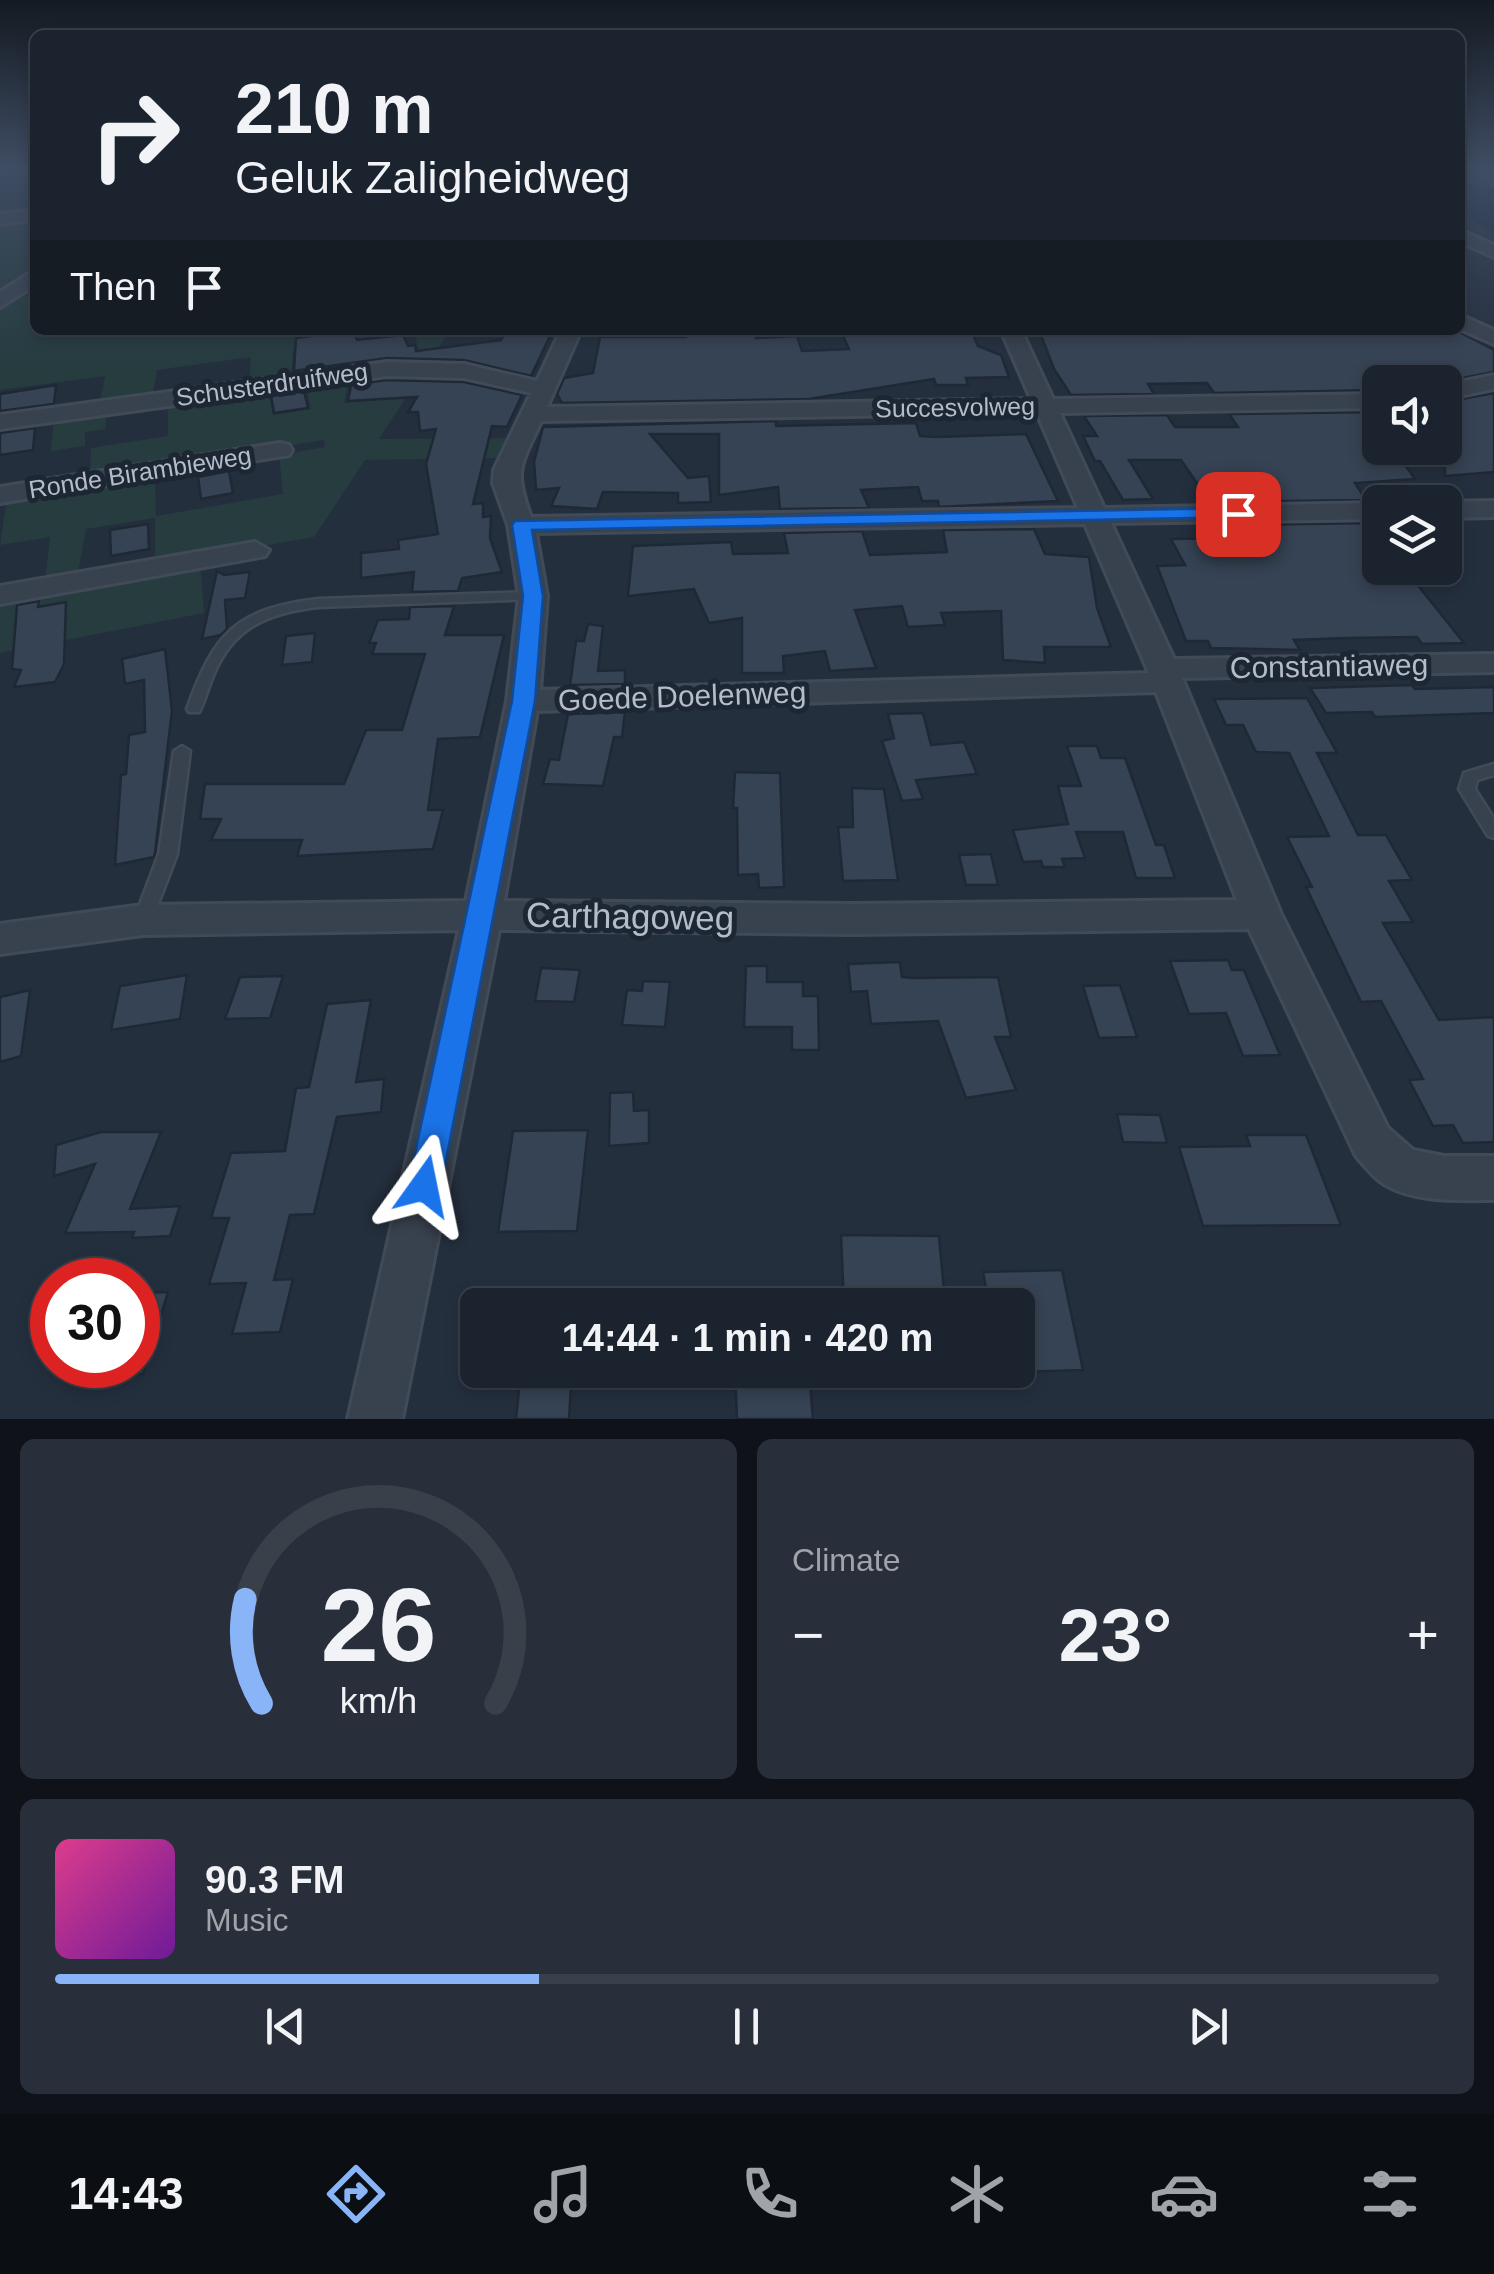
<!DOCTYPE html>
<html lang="en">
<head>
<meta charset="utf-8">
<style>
  body { margin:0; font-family:Arial,sans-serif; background:#282f3a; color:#f1f3f6; height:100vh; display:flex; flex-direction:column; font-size:38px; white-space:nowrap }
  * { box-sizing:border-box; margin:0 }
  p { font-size:32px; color:#a0a4aa }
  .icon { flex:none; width:55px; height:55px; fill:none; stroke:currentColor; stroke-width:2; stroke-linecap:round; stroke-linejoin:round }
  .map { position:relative; height:1419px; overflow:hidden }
  .sheet { display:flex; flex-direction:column; gap:20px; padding:20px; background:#0f1319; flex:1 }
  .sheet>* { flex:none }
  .top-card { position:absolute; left:30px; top:30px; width:1435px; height:305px; border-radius:15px; box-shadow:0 5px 15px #0003,0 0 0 2px #39404a; background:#1b232e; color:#f1f3f6; overflow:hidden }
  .fabs { position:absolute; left:1362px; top:365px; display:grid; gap:20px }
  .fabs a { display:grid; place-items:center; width:100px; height:100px; border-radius:15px; background:#1b232e; box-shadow:0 5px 15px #0003,0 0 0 2px #39404a; font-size:50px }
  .speed { position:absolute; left:30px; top:1258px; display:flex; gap:20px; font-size:50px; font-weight:700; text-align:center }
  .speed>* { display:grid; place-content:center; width:130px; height:130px; border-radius:50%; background:#1b232e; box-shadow:0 5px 15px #0003,0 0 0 2px #39404a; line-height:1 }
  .speed .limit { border:15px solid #d22; background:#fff; color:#111 }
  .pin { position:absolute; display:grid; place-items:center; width:85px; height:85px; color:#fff; margin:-42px; border-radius:20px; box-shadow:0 5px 15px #0006 }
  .me { position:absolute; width:110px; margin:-55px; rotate:12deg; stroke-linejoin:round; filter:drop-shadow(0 0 8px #0008) }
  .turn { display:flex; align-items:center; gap:35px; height:210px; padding:0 40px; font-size:45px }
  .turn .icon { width:130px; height:130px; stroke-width:2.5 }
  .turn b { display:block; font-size:70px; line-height:85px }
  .then { display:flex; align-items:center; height:95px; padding:0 40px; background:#0003; gap:20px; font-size:38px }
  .big { font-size:75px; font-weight:800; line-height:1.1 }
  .sheet .tile { flex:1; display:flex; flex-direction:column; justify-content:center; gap:15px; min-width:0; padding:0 35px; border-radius:15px; background:#282f3a }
  .sheet .dial { align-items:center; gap:0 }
  .dial svg { height:260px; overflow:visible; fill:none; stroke:#39404a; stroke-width:7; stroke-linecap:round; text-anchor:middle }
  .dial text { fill:#f1f3f6; stroke:none }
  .song { display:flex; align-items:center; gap:30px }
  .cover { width:120px; height:120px; border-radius:15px; background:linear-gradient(135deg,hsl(330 70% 55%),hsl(280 70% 35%)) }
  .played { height:10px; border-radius:5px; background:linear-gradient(90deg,#8ab4f8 35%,#39404a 35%) }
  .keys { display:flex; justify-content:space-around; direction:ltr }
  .heat { display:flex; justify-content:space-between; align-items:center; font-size:55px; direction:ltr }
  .sheet .tiles { flex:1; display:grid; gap:20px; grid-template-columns:1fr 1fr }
  .tile:last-child { grid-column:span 2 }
  .trip { position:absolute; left:460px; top:1288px; width:575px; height:100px; border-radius:15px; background:#1b232e; box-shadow:0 5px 15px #0003,0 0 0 2px #39404a; font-weight:800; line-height:100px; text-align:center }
  .tabs { display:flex; height:160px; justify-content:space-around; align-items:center; background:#0b0e12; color:#a0a4aa }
  .tabs .icon { width:70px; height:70px }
  .tabs .current { color:#8ab4f8 }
  .tabs b { font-size:45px; color:#f1f3f6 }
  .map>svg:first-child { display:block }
  .green { fill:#263c3f }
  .water { fill:#17263c }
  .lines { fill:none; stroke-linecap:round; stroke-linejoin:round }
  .stream { stroke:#17263c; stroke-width:5 }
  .canal { fill:#17263c; fill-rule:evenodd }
  .building { fill:#364354; stroke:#1f2835; stroke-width:2.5 }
  .service-casing { stroke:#414a57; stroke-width:5 }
  .minor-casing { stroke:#414a57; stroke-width:6 }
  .tertiary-casing { stroke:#414a57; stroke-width:5 }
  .service { fill:#38414e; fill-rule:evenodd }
  .minor { fill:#38414e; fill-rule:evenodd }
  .tertiary { fill:#38414e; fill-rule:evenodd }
  .route { fill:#1a73e8; stroke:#114b97; stroke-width:2.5 }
  .labels { text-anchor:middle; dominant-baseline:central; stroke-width:10; stroke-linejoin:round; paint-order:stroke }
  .far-street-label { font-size:25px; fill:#b4bcc9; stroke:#1d2633 }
  .street-label { font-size:30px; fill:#b4bcc9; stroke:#1d2633 }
  .near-street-label { font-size:35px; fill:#b4bcc9; stroke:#1d2633 }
</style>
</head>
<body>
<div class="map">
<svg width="1494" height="1419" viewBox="0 0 1494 1419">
  <rect width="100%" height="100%" fill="#242f3e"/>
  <g class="green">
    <path d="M 35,217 L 35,330 L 450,330 L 379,439 L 511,438 L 501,458 L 365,460 L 314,537 L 155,565 L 155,518 L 86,529 L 77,578 L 45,583 L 50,537 L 0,545 L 7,498 L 155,475 L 156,516 L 283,494 L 279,455 L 325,447 L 324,440 L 90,476 L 91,448 L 168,436 L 168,401 L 267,387 L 273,415 L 311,409 L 305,382 L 350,376 L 344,403 L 389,399 L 395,371 L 406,369 L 403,360 L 419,357 L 415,331 L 293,351 L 291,379 L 249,385 L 251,357 L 157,370 L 152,398 L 100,404 L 105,376 L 0,390 L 0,220 Z"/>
    <path d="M 107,409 L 105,429 L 85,432 L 85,446 L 51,451 L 54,417 Z"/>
    <path d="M 200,562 L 204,613 L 0,653 L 0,598 Z"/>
  </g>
  <path class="water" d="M 1460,177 L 1494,202 L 1494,233 L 1460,212 Z"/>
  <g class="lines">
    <path class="stream" d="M 0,224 L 35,221"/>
    <path class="canal" d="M 1490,188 L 1494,189 L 1494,197 L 1460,199 L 1460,189 Z"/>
  </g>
  <g class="building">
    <path d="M 331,330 L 354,330 L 357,340 L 403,335 L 408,346 L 415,345 L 416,351 L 501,340 L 505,332 L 516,330 L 549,330 L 548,334 L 551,334 L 531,376 L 464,360 L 387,358 L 294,371 L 296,338 L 331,333 Z"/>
    <path d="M 887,330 L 971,330 L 978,346 L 1001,355 L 1009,377 L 966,378 L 968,385 L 936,385 L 934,379 L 809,399 L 562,403 L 557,394 L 564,378 L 593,373 L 600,337 L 686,337 L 686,332 L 732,332 L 756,334 L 756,338 L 797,336 L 802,351 L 849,349 L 842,334 Z"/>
    <path d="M 1303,330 L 1455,330 L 1494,350 L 1494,372 L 1442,382 L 1380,382 L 1380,390 L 1214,393 L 1207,383 L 1148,384 L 1154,394 L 1071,395 L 1054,369 L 1041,335 L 1183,336 Z"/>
    <path d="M 387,380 L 464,382 L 522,395 L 507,427 L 492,426 L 473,504 L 483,503 L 483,517 L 491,516 L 490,538 L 502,572 L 462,578 L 458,591 L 412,592 L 414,572 L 361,578 L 361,553 L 399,549 L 398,540 L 438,534 L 426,464 L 436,429 L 420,431 L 418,412 L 408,412 L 417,397 L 348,401 L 351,385 Z"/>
    <path d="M 56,385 L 54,404 L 0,411 L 0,394 Z"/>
    <path d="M 304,391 L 308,408 L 274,413 L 271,396 Z"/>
    <path d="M 1494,393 L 1494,472 L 1445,476 L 1445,402 Z"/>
    <path d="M 1380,412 L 1380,455 L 1398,455 L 1415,479 L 1355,483 L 1366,500 L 1210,502 L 1181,460 L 1129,460 L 1153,499 L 1123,500 L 1100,461 L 1095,461 L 1083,436 L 1097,436 L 1084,416 L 1167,415 L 1175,427 L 1238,427 L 1229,414 Z"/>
    <path d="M 776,421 L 776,426 L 916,423 L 920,436 L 937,437 L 1026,434 L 1058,501 L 939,507 L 938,501 L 922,501 L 918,487 L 861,490 L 869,508 L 780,509 L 778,487 L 719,495 L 719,434 L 650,434 L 688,478 L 709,476 L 711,502 L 678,503 L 678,493 L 603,492 L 597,509 L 551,506 L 559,488 L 536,490 L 534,462 L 543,427 Z"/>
    <path d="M 35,428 L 33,450 L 0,455 L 0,433 Z"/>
    <path d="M 229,471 L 233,493 L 201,499 L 198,477 Z"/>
    <path d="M 1380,523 L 1380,568 L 1404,568 L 1464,643 L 1422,644 L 1417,637 L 1347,638 L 1294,640 L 1300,650 L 1211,648 L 1208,641 L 1186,641 L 1157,566 L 1185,565 L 1171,539 L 1230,538 L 1233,537 L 1225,525 Z"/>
    <path d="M 148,524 L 149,549 L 111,556 L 110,530 Z"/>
    <path d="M 1034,529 L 1045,554 L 1089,557 L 1097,608 L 1111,647 L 1044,647 L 1045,663 L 1003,660 L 1001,611 L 941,613 L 945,625 L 908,627 L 902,606 L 855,610 L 876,668 L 830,671 L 825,651 L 783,656 L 784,673 L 742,673 L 742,618 L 709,623 L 694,589 L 628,596 L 633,546 L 731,542 L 733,554 L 788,553 L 784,533 L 862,531 L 870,555 L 947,552 L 943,530 Z"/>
    <path d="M 217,571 L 224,575 L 250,572 L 245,598 L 225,600 L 227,629 L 221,635 L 202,639 Z"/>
    <path d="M 39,601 L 38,607 L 66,602 L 64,664 L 55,682 L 14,687 L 21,670 L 12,669 L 17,605 Z"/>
    <path d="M 454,606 L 445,635 L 504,635 L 480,737 L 438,739 L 428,810 L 443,810 L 433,849 L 297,856 L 302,840 L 211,840 L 221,819 L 200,819 L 205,784 L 344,784 L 366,730 L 402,730 L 425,654 L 372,654 L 376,643 L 369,643 L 378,620 L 409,619 L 410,607 Z"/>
    <path d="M 588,624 L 603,626 L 598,671 L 625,670 L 625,684 L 570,685 L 576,641 L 584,641 Z"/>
    <path d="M 315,633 L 312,662 L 282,665 L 286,636 Z"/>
    <path d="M 165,649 L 172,711 L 155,853 L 154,857 L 115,865 L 121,775 L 126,774 L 129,735 L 145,732 L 144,680 L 125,684 L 122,659 Z"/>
    <path d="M 1412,685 L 1415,689 L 1494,687 L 1494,713 L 1375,717 L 1372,712 L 1326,713 L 1310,688 Z"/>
    <path d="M 1307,698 L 1337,753 L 1317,753 L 1358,835 L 1386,835 L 1412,880 L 1389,881 L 1413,922 L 1383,923 L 1439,1020 L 1494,1017 L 1494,1142 L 1463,1143 L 1453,1125 L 1433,1126 L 1409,1080 L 1423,1079 L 1381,1001 L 1361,1002 L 1306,887 L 1312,887 L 1287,837 L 1329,836 L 1289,753 L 1256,752 L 1243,725 L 1226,725 L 1214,699 Z"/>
    <path d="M 625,712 L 622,737 L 614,737 L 603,786 L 543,784 L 550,759 L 559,760 L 568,714 Z"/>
    <path d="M 923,713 L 931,745 L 964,742 L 977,774 L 916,780 L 923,799 L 902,801 L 882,741 L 894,738 L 888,714 Z"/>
    <path d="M 1067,746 L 1097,746 L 1101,758 L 1125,758 L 1156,845 L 1164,845 L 1175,878 L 1136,878 L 1123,832 L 1076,832 L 1085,858 L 1062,859 L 1065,867 L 1043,867 L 1041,861 L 1023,862 L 1013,830 L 1068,824 L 1058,786 L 1081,786 Z"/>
    <path d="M 735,772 L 780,773 L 784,887 L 759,888 L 758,874 L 738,875 L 737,808 L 733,808 Z"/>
    <path d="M 852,788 L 884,789 L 898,880 L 843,881 L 838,827 L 853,827 Z"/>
    <path d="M 991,854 L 998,885 L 966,885 L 959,855 Z"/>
    <path d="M 1228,960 L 1232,970 L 1244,970 L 1280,1055 L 1243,1056 L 1226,1013 L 1189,1014 L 1170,961 Z"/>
    <path d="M 900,962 L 902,977 L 913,978 L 998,977 L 1011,1037 L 995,1037 L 1016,1090 L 966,1098 L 938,1021 L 871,1024 L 867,991 L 851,992 L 848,964 Z"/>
    <path d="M 746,966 L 767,966 L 767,982 L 803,982 L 803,996 L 818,996 L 819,1050 L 792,1050 L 792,1027 L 744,1027 Z"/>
    <path d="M 541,968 L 580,970 L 574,1002 L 535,1001 Z"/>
    <path d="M 187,975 L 180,1019 L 111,1030 L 120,986 Z"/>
    <path d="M 283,976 L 270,1018 L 225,1019 L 240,977 Z"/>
    <path d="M 643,981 L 670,982 L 665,1027 L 622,1025 L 627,990 L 642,991 Z"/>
    <path d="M 1120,985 L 1137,1037 L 1099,1038 L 1083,986 Z"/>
    <path d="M 30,990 L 21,1056 L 0,1062 L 0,997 Z"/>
    <path d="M 371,1000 L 356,1082 L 384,1079 L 381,1112 L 337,1117 L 314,1214 L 290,1215 L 274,1280 L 293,1279 L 280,1332 L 232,1334 L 246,1283 L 209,1284 L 229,1218 L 211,1218 L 231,1153 L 285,1151 L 296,1088 L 309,1087 L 327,1004 Z"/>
    <path d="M 633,1092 L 634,1111 L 649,1110 L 649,1143 L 609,1146 L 610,1093 Z"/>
    <path d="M 1117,1114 L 1160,1115 L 1167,1143 L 1123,1142 Z"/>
    <path d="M 588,1130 L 577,1231 L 498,1232 L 513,1131 Z"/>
    <path d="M 101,1132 L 161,1132 L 130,1209 L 180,1206 L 170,1236 L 132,1238 L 134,1232 L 65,1233 L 95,1164 L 54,1176 L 56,1145 Z"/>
    <path d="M 1246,1135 L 1306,1135 L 1341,1225 L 1203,1226 L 1179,1147 L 1250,1146 Z"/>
    <path d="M 841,1235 L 939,1236 L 944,1291 L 899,1290 L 901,1305 L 844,1305 Z"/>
    <path d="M 1062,1270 L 1083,1370 L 1018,1372 L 1018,1305 L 989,1305 L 983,1272 Z"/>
    <path d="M 168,1292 L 143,1374 L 138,1374 L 138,1293 Z"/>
    <path d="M 521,1370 L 572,1370 L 569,1419 L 516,1419 Z"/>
    <path d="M 735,1370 L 809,1370 L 813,1419 L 737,1419 Z"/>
  </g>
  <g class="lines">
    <defs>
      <g id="service">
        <path d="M 533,592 L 538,593 L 540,596 L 538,599 L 318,607 C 269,613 233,626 213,676 C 208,688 205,701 199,712 L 189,712 L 187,709 C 214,633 236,609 318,599 Z"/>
        <path d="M 182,746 L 190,751 L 177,854 L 152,920 L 149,925 L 143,927 L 137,925 L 134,920 L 159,854 L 174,751 Z"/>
        <path d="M 1494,764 L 1494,775 L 1477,780 L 1475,789 L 1494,819 L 1494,838 L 1488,836 L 1459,789 L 1464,773 Z"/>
      </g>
      <g id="minor">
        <path d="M 35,210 L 35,220 L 0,224 L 0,214 Z"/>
        <path d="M 1460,230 L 1494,245 L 1494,257 L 1460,242 Z"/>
        <path d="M 35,270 L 35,285 L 0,307 L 0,292 Z"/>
        <path d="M 1460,315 L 1494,330 L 1494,344 L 1460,329 Z"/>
        <path d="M 561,330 L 581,330 L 547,407 L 1031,399 L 1001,330 L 1021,330 L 1053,399 L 1380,394 L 1380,408 L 1060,413 L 1104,508 L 1380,503 L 1380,519 L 1111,523 L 1174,659 L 1494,654 L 1494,672 L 1182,678 L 1281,914 L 1388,1128 L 1413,1150 L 1444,1156 L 1494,1156 L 1494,1200 C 1460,1200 1415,1203 1384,1184 C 1374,1178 1364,1165 1356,1156 L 1249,929 L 852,934 L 499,930 L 402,1419 L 348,1419 L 459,930 L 143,935 L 0,954 L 0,924 L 143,905 L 466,901 L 507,701 L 519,596 L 508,525 L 493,483 L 494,470 L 531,393 L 464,378 L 387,376 L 0,429 L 0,415 L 387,362 L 464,364 L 537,381 ZM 1037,413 L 1078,508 L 531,517 C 513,469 521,466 541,421 ZM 1085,524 L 1149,673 L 540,690 L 547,596 L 536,533 ZM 1156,692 L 1237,900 L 852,904 L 504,901 L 537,711 Z"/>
        <path d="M 1494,375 L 1494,389 L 1445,399 L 1445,385 Z"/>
        <path d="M 280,443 L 289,445 L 292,450 L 289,455 L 0,503 L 0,487 Z"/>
        <path d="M 1494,501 L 1494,517 L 1445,518 L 1443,502 Z"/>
        <path d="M 255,542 L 269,550 L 265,556 L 0,604 L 0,586 Z"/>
      </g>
      <path id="tertiary" d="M 1471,167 L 1492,167 L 1494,185 Z"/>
    </defs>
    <use href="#service" class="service-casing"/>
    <use href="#minor" class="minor-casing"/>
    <use href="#tertiary" class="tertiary-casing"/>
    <use href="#service" class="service"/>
    <use href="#minor" class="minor"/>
    <use href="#tertiary" class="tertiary"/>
  </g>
  <linearGradient id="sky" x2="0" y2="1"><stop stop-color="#141a22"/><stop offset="0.46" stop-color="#3f4d63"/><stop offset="1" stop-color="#3f4d63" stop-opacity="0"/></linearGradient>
  <rect width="1494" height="366" fill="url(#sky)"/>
  <path class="route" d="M 1238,508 L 1247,514 L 1244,517 L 532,530 L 543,596 L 535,701 L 441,1186 L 436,1197 L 424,1201 L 413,1197 L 408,1186 L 512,701 L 523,596 L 512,525 L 515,521 Z"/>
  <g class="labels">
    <g class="far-street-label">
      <text transform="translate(272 384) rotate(-8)">Schusterdruifweg</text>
      <text transform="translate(955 407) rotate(-1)">Succesvolweg</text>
      <text transform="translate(140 472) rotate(-9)">Ronde Birambieweg</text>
    </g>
    <g class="street-label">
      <text transform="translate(1329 666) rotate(-1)">Constantiaweg</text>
      <text transform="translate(682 696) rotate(-2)">Goede Doelenweg</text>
    </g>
    <g class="near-street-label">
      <text transform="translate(630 916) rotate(1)">Carthagoweg</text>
    </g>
  </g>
</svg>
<div class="fabs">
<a><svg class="icon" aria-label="sound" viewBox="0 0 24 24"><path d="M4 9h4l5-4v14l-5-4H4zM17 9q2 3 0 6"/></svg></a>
<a><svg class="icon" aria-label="layers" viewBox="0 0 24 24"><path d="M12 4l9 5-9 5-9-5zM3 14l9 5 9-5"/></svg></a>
</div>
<div class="speed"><div class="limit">30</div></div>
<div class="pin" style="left:1238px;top:514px;background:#d93025"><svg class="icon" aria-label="arrive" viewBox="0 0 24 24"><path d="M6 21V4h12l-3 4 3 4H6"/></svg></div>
<svg class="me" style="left:424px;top:1186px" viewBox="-20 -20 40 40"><path d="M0-17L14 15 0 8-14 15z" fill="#1a73e8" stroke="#fff" stroke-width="4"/></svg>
<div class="trip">14:44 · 1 min · 420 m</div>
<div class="top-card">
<div class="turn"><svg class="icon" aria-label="right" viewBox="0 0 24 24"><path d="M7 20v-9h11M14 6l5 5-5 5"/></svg><div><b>210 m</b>Geluk Zaligheidweg</div></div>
<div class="then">Then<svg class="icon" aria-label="arrive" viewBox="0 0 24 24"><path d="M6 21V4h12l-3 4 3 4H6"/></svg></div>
</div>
</div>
<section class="sheet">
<div class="tiles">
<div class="tile dial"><svg viewBox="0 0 100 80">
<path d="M14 69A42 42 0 1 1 86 69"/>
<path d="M14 69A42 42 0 0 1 9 37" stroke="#8ab4f8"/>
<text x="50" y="56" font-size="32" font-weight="700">26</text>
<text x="50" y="72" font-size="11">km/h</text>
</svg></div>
<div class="tile"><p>Climate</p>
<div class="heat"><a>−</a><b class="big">23°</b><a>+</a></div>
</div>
<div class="tile">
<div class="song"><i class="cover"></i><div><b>90.3 FM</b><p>Music</p></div></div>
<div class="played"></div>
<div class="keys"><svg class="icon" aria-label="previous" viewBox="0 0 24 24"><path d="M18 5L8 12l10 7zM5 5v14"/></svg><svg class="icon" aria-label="pause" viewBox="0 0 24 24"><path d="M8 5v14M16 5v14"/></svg><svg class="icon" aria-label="next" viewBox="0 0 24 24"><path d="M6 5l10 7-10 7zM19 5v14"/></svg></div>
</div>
</div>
</section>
<nav class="tabs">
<b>14:43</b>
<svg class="icon current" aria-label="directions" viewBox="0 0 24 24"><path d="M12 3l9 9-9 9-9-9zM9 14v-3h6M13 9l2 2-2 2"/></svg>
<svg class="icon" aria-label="music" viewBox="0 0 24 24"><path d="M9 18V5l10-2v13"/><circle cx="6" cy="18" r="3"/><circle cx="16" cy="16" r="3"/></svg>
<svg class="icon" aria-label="phone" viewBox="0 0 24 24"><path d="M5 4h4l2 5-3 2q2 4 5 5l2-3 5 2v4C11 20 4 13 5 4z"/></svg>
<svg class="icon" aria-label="climate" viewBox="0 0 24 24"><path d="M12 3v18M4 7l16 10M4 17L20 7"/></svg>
<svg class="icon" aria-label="car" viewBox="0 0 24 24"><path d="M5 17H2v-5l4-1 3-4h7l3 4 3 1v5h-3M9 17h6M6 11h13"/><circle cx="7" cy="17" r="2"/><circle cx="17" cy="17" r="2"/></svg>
<svg class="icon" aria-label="filters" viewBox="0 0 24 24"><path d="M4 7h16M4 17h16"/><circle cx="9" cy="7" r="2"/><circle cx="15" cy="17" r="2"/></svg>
</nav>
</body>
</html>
